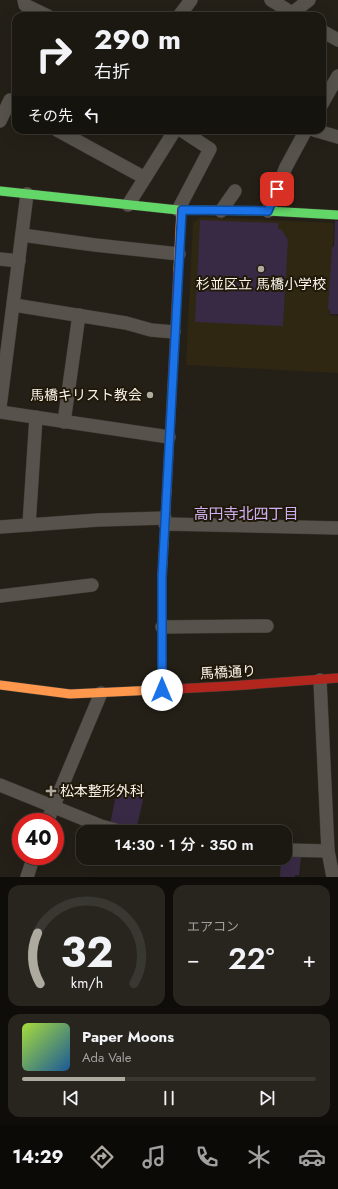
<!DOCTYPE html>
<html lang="ja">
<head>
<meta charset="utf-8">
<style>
  body { margin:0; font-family:Jost,"Noto Sans JP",sans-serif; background:#28251f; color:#f1f3f6; height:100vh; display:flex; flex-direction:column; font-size:15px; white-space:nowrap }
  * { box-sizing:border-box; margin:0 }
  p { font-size:13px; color:#a0a09f }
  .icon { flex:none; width:22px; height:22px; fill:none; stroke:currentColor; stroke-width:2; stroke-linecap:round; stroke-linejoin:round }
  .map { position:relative; height:877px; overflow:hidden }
  .sheet { display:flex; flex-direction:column; gap:8px; padding:8px; background:#0f0d09; flex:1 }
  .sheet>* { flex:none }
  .guide { position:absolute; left:12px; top:12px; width:314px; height:122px; border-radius:12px; box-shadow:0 4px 16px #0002,0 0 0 1px #393731; background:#1b1811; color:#f1f3f6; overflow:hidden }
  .speed { position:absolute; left:12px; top:813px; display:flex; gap:8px; font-size:20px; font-weight:700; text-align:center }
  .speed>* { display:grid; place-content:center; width:52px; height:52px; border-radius:50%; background:#1b1811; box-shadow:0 4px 16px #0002,0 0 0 1px #393731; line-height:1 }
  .speed .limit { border:6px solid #d22; background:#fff; color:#111 }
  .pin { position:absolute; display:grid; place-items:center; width:34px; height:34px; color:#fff; margin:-17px; border-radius:8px; box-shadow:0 2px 6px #0006 }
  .me { position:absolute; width:44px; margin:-22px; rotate:0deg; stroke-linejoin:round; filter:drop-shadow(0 0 3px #0008) }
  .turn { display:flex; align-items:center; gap:14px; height:84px; padding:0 16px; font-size:18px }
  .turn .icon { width:52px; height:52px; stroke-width:2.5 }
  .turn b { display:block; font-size:28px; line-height:34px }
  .then { display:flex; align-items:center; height:38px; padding:0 16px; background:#0003; gap:8px; font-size:15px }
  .big { font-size:30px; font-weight:600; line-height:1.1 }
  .sheet .card { flex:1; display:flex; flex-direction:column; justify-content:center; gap:6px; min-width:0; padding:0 14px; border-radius:12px; background:#28251f }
  .sheet .dial { align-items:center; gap:0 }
  .dial svg { height:104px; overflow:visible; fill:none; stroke:#393731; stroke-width:7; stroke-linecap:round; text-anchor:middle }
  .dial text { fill:#f1f3f6; stroke:none }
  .song { display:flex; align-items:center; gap:12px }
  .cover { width:48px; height:48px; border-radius:6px; background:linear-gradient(135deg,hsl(80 70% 55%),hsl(210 70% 35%)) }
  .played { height:4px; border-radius:2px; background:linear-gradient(90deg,#aeaaa0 35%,#393731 35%) }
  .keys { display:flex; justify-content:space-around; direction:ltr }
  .heat { display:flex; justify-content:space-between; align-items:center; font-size:22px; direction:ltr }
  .sheet .tiles { flex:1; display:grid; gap:8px; grid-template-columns:1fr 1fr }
  .card:last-child { grid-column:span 2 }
  .trip { position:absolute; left:76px; top:825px; width:216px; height:40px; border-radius:12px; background:#1b1811; box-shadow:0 4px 16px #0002,0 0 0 1px #393731; font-weight:600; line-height:40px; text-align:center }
  .tab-bar { display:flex; height:64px; justify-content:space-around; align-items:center; background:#0b0a07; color:#a0a09f }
  .tab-bar .icon { width:28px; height:28px }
  .tab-bar .current { color:#aeaaa0 }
  .tab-bar b { font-size:18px; color:#f1f3f6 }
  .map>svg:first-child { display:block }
  .built { fill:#2f2712 }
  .green { fill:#382a44 }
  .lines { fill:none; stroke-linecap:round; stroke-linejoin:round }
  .street-casing { stroke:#403c36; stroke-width:14 }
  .fast-casing { stroke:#403c36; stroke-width:10 }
  .slow-casing { stroke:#403c36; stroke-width:10 }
  .jam-casing { stroke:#403c36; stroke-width:10 }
  .street { stroke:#57534c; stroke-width:13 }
  .fast { stroke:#63d668; stroke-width:9 }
  .slow { stroke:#ff974d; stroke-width:9 }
  .jam { stroke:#b3261e; stroke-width:9 }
  .route-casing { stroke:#114b97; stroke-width:10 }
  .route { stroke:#1a73e8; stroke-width:7 }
  .poi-dot { fill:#aeaaa0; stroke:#201909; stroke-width:1.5 }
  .labels { text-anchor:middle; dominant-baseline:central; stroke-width:4; stroke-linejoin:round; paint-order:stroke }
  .poi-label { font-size:14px; fill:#f9f4ea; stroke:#201909 }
  .street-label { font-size:14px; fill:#f9f4ea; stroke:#201909 }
  .neighbourhood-label { font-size:15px; fill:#d2b2f6; stroke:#201909 }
</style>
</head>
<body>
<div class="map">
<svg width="338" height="877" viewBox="0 0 338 877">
  <rect width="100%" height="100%" fill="#242017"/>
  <path class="built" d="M 201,217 L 334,223 L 329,315 L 338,316 L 338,373 L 186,365 L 193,222 Z"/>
  <g class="green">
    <path d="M 200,220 L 278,223 L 278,229 L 281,229 L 288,240 L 283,326 L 195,322 Z"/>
    <path d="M 335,221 L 338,221 L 338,314 L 330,314 L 330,310 L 328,309 L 332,248 L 334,246 Z"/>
    <path d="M 117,790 L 144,796 L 136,830 L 110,825 Z"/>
    <path d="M 285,855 L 301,857 L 299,875 L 295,875 L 295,877 L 280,877 L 281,858 L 285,858 Z"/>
  </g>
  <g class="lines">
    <defs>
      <g id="street">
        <path d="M 24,0 L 25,5 L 48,16"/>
        <path d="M 271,0 L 297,16"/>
        <path d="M 292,13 L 309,0"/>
        <path d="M 179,16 L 191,0"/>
        <path d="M 322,31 L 338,40"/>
        <path d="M 322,104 L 338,76"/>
        <path d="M 0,121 L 10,100"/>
        <path d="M 57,130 L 145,178"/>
        <path d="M 314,130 L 338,137"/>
        <path d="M 128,205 L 175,130"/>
        <path d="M 178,210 L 210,149 L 181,130"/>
        <path d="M 221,211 L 235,191"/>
        <path d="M 268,211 L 286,167 L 306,130"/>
        <path d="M 22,235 L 95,245 L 179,254"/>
        <path d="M 0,259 L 19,261"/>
        <path d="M 14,305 L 126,323 L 151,330 L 174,332"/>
        <path d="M 0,407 L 27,194"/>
        <path d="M 0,412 L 169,437"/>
        <path d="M 64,422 L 79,315"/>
        <path d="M 165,524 L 338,528"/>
        <path d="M 29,525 L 36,417"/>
        <path d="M 0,527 L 98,520 L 165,518"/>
        <path d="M 0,596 L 92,585"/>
        <path d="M 162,627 L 267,626"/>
        <path d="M 320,680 L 328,851 L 333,877"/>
        <path d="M 0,785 L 101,826 L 123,832"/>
        <path d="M 47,822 L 101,693"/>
        <path d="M 285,850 L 328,851"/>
        <path d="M 27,877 L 34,856"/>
      </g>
      <path id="fast" d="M 0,191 L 178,210 L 268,211 L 338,215"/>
      <g id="slow">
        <path d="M 178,271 L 181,210"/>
        <path d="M 0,685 L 70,694 L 156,690"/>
        <path d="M 162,690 L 162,577 L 167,488"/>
      </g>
      <g id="jam">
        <path d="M 167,488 L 178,271"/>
        <path d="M 156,690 L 231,686 L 338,678"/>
      </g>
    </defs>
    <use href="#street" class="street-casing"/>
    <use href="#fast" class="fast-casing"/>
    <use href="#slow" class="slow-casing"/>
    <use href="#jam" class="jam-casing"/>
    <use href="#street" class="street"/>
    <use href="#fast" class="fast"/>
    <use href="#slow" class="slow"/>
    <use href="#jam" class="jam"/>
  </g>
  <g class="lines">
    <defs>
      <path id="route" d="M 162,690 L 162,577 L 182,210 L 268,211 L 277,189"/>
    </defs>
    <use href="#route" class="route-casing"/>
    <use href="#route" class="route"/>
  </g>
  <g class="poi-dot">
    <circle cx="261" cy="269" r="4"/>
    <circle cx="150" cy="395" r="4"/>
    <path d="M49 785h4v4h4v4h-4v4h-4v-4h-4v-4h4z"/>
  </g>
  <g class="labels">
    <g class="poi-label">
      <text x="261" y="284">杉並区立 馬橋小学校</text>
      <text x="142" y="395" text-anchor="end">馬橋キリスト教会</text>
      <text x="60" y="791" text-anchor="start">松本整形外科</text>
    </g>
    <g class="street-label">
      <text transform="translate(228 672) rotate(-3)">馬橋通り</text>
    </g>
    <g class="neighbourhood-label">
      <text x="246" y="514">高円寺北四丁目</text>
    </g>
  </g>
</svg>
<div class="speed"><div class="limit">40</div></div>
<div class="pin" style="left:277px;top:189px;background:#d93025"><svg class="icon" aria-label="arrive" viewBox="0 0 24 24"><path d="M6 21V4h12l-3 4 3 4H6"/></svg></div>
<svg class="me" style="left:162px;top:690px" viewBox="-20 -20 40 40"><circle r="19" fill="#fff"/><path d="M0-13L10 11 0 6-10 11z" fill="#1a73e8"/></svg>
<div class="trip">14:30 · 1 分 · 350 m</div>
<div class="guide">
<div class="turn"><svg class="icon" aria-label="right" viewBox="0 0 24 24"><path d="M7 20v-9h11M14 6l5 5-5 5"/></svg><div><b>290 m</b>右折</div></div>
<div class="then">その先<svg class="icon" aria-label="left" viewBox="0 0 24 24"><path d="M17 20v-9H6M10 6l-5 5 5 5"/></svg></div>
</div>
</div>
<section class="sheet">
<div class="tiles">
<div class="card dial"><svg viewBox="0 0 100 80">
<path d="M14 69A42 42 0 1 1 86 69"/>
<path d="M14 69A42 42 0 0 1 12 30" stroke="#aeaaa0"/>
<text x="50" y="56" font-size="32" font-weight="700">32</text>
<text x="50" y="72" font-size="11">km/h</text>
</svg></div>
<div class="card"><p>エアコン</p>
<div class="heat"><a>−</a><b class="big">22°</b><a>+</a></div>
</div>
<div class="card">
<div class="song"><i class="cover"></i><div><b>Paper Moons</b><p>Ada Vale</p></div></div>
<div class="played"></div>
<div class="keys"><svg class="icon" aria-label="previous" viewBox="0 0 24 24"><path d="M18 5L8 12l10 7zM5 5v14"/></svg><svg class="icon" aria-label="pause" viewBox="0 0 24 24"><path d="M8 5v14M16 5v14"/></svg><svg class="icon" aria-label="next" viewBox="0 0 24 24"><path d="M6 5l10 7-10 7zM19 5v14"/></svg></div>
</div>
</div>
</section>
<nav class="tab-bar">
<b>14:29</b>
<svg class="icon current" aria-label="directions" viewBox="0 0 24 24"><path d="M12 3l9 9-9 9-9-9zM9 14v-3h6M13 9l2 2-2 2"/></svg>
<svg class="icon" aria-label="music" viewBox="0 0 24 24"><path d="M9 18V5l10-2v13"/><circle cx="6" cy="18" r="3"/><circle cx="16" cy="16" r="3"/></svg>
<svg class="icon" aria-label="phone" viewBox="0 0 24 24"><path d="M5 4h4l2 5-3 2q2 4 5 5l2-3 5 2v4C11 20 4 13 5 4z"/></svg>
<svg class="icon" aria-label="climate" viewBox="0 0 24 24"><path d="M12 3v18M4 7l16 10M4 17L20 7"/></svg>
<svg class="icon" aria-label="car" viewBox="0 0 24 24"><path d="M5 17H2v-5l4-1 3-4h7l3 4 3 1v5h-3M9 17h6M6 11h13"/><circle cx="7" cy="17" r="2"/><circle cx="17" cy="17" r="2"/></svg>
</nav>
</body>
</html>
